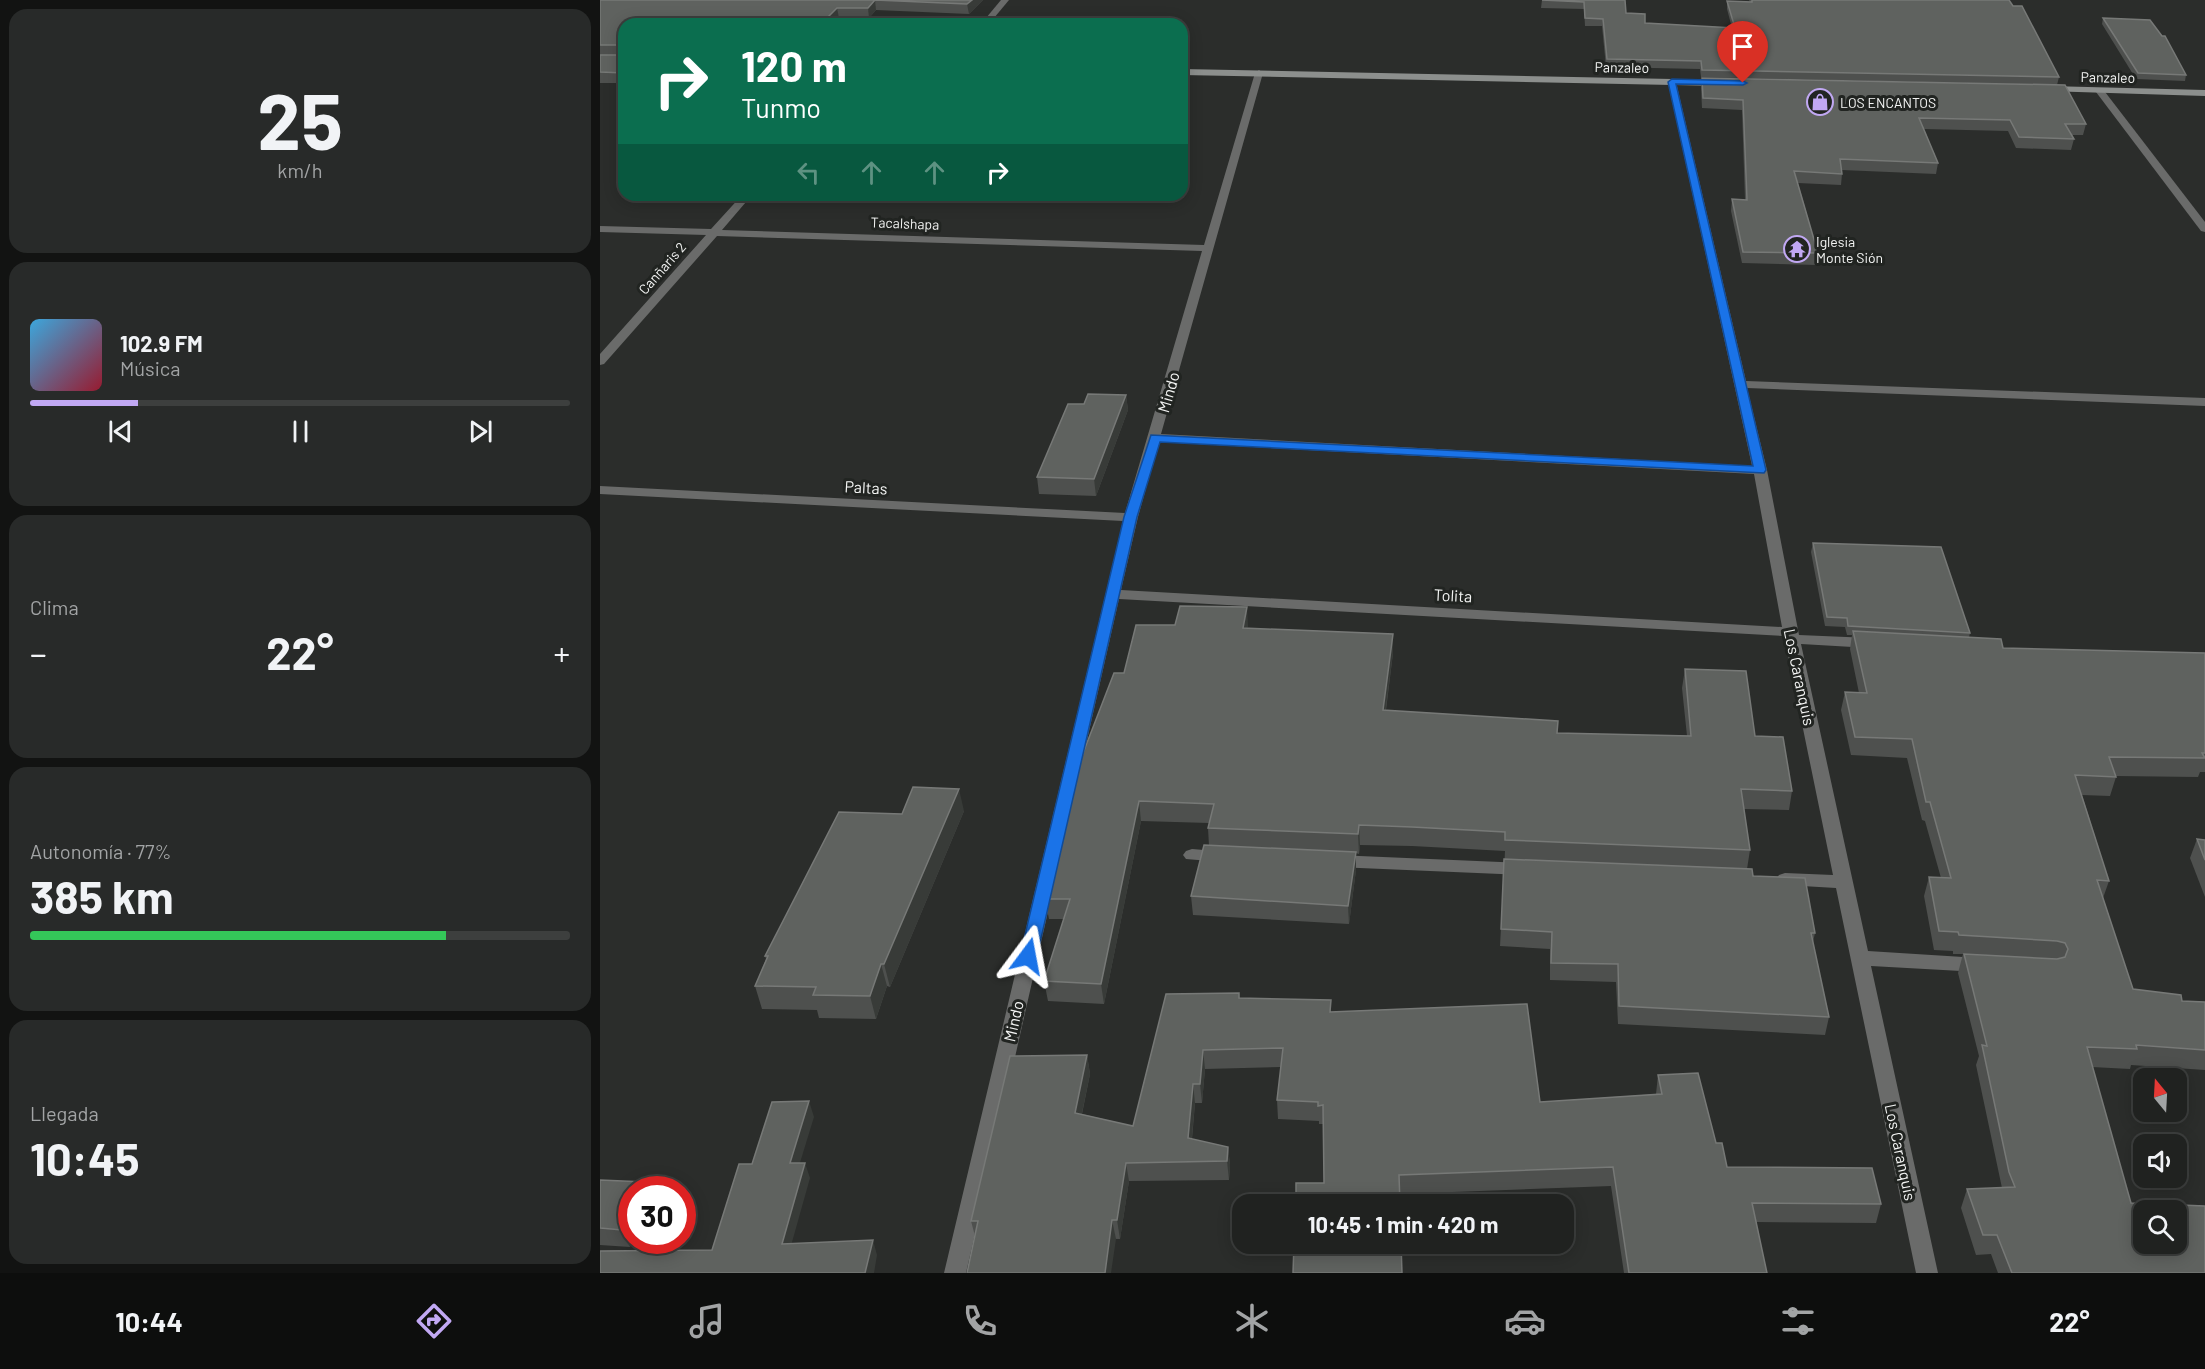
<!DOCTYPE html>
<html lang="es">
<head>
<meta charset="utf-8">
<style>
  body { margin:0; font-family:Barlow,sans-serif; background:#282a29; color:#f1f3f6; height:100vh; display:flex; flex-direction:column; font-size:22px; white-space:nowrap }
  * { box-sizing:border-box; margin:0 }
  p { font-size:20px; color:#a2a4a5 }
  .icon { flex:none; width:33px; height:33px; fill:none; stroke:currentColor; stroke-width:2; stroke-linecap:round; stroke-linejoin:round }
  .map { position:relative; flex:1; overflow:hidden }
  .side { display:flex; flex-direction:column; gap:9px; padding:9px; background:#121312; width:600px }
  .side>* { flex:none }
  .top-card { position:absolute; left:18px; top:18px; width:570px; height:183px; border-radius:18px; box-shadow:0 3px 15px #0003,0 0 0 2px #3d3f3e; background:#0b6e4f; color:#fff; overflow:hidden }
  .needle { width:39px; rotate:342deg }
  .controls { position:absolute; left:1533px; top:1068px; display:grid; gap:12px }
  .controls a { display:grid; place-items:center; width:54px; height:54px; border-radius:12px; background:#202220; box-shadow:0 3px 15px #0003,0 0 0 2px #3d3f3e; font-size:30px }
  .speed { position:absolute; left:18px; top:1176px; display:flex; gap:12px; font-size:30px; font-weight:700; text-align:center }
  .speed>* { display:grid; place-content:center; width:78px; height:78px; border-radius:50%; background:#202220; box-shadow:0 3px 15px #0003,0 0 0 2px #3d3f3e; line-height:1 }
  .speed .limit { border:9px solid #d22; background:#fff; color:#111 }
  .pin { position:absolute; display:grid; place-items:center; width:51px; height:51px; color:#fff; margin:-62px -26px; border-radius:50% 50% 50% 0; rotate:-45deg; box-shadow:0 0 6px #0007 }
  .pin .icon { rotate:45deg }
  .me { position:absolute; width:66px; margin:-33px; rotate:13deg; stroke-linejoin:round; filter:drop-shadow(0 0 4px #0008) }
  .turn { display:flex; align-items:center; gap:21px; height:126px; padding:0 24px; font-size:27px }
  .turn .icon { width:78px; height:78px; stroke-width:2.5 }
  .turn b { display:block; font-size:42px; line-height:51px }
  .lanes { display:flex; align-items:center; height:57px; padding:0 24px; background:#0003; justify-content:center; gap:30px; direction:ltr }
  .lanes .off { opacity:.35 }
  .big { font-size:45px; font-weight:700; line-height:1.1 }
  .side .tile { flex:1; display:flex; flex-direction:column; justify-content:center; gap:9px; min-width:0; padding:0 21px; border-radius:18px; background:#282a29 }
  .side .dial { align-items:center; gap:0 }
  .dial b { font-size:78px; line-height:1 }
  .song { display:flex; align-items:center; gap:18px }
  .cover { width:72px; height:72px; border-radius:9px; background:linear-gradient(135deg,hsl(200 70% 55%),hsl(350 70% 35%)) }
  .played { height:6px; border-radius:3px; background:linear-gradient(90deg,#c1a8f3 20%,#3d3f3e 20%) }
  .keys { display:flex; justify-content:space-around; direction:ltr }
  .heat { display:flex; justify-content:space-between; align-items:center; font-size:33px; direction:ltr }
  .charge { height:9px; border-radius:4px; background:linear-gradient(90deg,#34c759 77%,#3d3f3e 0) }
  .trip { position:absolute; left:632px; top:1194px; width:342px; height:60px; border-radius:18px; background:#202220; box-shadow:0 3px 15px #0003,0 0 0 2px #3d3f3e; font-weight:700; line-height:60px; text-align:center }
  .dock { display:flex; height:96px; justify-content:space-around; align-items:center; background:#0d0e0d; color:#a2a4a5 }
  .dock .icon { width:42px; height:42px }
  .dock .on { color:#c1a8f3 }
  .dock b { font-size:27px; color:#f1f3f6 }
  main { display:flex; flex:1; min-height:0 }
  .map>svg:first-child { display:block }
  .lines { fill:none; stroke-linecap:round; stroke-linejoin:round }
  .street { fill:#6a6b6a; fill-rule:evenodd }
  .secondary { fill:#8c8f8d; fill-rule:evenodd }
  .wall { fill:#4e504e }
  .shaded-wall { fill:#383b38 }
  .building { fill:#5f625f; stroke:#777977; stroke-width:1.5; fill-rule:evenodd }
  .route { fill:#1a73e8; stroke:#114b97; stroke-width:1.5 }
  .labels { text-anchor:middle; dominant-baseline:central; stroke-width:6; stroke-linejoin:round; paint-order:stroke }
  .far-street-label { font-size:14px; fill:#f4f5f4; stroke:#212421 }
  .far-poi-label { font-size:14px; fill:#f4f5f4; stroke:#212421; text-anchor:start }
  .street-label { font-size:16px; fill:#f4f5f4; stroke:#212421 }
</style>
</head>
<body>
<main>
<section class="side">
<div class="tile dial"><b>25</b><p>km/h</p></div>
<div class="tile">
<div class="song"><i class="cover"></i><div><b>102.9 FM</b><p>Música</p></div></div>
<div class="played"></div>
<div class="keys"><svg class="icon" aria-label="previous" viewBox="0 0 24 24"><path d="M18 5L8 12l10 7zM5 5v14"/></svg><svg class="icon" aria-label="pause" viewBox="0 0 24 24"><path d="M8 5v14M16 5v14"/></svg><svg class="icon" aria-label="next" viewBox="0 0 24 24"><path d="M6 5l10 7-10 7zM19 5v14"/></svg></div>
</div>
<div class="tile"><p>Clima</p>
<div class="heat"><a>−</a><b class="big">22°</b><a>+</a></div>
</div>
<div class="tile"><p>Autonomía · 77%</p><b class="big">385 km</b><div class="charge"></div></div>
<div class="tile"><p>Llegada</p><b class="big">10:45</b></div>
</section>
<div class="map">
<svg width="1605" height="1273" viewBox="0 0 1605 1273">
  <rect width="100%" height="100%" fill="#2b2d2b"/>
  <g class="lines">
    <g class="street">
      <path d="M 401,0 L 409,0 L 389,24 L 381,24 Z"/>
      <path d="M 659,70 L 663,73 L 561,434 L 1152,466 L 1068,82 L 1072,79 L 1076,82 L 1146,381 L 1605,398 L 1605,406 L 1147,388 L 1167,470 L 1199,635 L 1270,638 L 1278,643 L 1270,648 L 1201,644 L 1268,951 L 1379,958 L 1386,960 L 1388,965 L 1386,970 L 1379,972 L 1271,966 L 1338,1273 L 1316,1273 L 1236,888 L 1185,885 L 1179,883 L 1176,879 L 1179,875 L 1185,873 L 1233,875 L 1184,636 L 519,599 L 366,1273 L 344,1273 L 523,521 L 0,494 L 0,486 L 525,513 L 602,251 L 117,236 L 4,364 L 0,365 L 0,354 L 106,235 L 0,232 L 0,226 L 111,229 L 142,195 L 152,195 L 122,230 L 604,245 L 655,73 ZM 559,442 L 1154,474 L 1182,627 L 521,590 L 538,517 Z"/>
      <path d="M 1496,88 L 1502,88 L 1605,222 L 1605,232 L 1601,231 L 1496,92 Z"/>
      <path d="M 592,849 L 628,852 L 631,856 L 628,860 L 622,862 L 586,859 L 583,855 L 586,851 Z"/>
      <path d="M 736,855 L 924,863 L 930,865 L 933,869 L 930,873 L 924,875 L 736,867 L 730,865 L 727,861 L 730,857 Z"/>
    </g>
    <g class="secondary">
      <path d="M 582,69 L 1122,80 L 1126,83 L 1122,86 L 582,75 Z"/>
      <path d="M 1449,86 L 1605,90 L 1605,96 L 1446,91 L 1446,87 Z"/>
    </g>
  </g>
  <g class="wall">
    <path d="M 0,0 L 383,0 L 369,14 L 276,10 L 269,18 L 239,18 L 233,24 L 24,24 L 24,83 L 0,83 Z"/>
    <path d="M 942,0 L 1025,0 L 1026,13 L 1045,23 L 1132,28 L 1127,9 L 1127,1 L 1150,2 L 1149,0 L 1409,0 L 1459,77 L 1457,85 L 1101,77 L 1100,69 L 1006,67 L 1002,26 L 985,26 L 984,9 L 941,8 Z"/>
    <path d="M 1503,18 L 1586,75 L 1585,81 L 1536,79 L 1502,24 Z"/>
    <path d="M 1102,78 L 1486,124 L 1483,135 L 1472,135 L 1474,139 L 1471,150 L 1416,148 L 1408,131 L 1324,129 L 1338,163 L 1336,174 L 1242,170 L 1242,174 L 1241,185 L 1198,183 L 1218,253 L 1217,265 L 1142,263 L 1131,211 L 1132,199 L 1145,200 L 1142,110 L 1102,108 L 1101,88 Z"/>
    <path d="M 526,395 L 528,410 L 496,496 L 439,494 L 437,477 L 484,404 Z"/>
    <path d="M 1213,543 L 1370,633 L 1369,637 L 1403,648 L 1605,653 L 1605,772 L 1600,772 L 1598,777 L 1516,776 L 1516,777 L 1510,796 L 1482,795 L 1509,881 L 1503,898 L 1533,989 L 1582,1001 L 1605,1002 L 1605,1070 L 1531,1065 L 1530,1069 L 1492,1067 L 1531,1203 L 1605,1273 L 1398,1273 L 1391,1254 L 1376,1255 L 1361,1208 L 1367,1189 L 1402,1188 L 1376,1065 L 1379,1056 L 1358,973 L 1363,954 L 1353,954 L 1353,951 L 1334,950 L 1324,896 L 1329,877 L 1341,878 L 1325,821 L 1322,820 L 1307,758 L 1251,755 L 1241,710 L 1245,692 L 1259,693 L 1250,649 L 1252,635 L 1247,635 L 1245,627 L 1225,626 L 1211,552 Z"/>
    <path d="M 575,625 L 648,625 L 647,628 L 793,634 L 793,653 L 786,710 L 957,733 L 1087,736 L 1082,688 L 1085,669 L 1155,736 L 1192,791 L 1189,810 L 1144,809 L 1150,850 L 1147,869 L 1215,933 L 1213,942 L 1229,1017 L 1225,1035 L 1018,1024 L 1016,982 L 950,980 L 950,949 L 900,946 L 905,851 L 812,846 L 760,845 L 759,854 L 756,853 L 756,870 L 749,924 L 593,915 L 591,896 L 609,846 L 608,828 L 609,823 L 541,821 L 504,1004 L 448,1001 L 444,981 L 464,919 L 449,919 L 445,899 L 524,673 Z"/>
    <path d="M 364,811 L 290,987 L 287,986 L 276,1019 L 219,1018 L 217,1010 L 162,1009 L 155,986 L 166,959 L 165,956 L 302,814 Z"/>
    <path d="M 1597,839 L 1605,840 L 1605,897 L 1590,858 Z"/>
    <path d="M 640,998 L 731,1012 L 940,1102 L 1056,1094 L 1058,1075 L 1116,1143 L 1127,1167 L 1281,1204 L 1276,1223 L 1156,1222 L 1167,1273 L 1024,1273 L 1011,1186 L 800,1194 L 724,1183 L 723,1124 L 719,1124 L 719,1121 L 678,1119 L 677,1100 L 681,1067 L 605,1069 L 602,1103 L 595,1103 L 592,1139 L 628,1147 L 630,1165 L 629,1180 L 529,1181 L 520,1239 L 375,1236 L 371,1221 L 487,1055 L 490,1074 L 482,1114 L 533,1126 Z"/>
    <path d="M 0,1180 L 32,1240 L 33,1240 L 30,1247 L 0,1245 Z"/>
  </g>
  <g class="shaded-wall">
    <path d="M 275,0 L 276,10 L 269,18 L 268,8 Z"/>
    <path d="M 372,0 L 383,0 L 369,14 L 367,4 Z"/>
    <path d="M 237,8 L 239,18 L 233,24 L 221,24 Z"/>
    <path d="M 526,395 L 528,410 L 496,496 L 494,479 Z"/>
    <path d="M 647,607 L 648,625 L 644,647 L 643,628 Z"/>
    <path d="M 793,634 L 793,653 L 783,729 L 783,710 Z"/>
    <path d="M 359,789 L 364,811 L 290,987 L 284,964 Z"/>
    <path d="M 539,801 L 541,821 L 504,1004 L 501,984 Z"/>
    <path d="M 759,825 L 760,845 L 759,854 L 758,834 Z"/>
    <path d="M 756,852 L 756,870 L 749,924 L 748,906 Z"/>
    <path d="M 281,964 L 287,986 L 276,1019 L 270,996 Z"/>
    <path d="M 603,1050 L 605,1069 L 602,1103 L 600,1084 Z"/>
    <path d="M 487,1055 L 490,1074 L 478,1132 L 475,1113 Z"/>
    <path d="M 593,1084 L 595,1103 L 590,1156 L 588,1138 Z"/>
    <path d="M 209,1101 L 214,1117 L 195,1179 L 190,1163 Z"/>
    <path d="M 628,1147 L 630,1165 L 629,1180 L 627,1161 Z"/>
    <path d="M 205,1163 L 210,1178 L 187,1260 L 182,1244 Z"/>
    <path d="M 526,1163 L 529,1181 L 520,1239 L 517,1220 Z"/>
    <path d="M 45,1182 L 48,1190 L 41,1190 Z"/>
    <path d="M 32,1210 L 32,1240 L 33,1240 L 30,1247 L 22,1230 Z"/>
    <path d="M 512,1220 L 516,1239 L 511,1273 L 505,1273 Z"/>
    <path d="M 273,1240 L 277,1255 L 274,1273 L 265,1273 Z"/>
  </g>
  <g class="building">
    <path d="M 0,0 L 372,0 L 367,4 L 275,0 L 268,8 L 237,8 L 221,24 L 24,24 L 24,73 L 0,72 L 0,55 L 21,55 L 24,53 L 21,45 L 0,45 Z"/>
    <path d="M 942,0 L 1025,0 L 1026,13 L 1045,14 L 1045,23 L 1135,28 L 1127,1 L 1152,2 L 1152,0 L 1409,0 L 1413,6 L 1422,6 L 1459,77 L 1102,70 L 1101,61 L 1007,59 L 1003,19 L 985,18 L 984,2 Z"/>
    <path d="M 1503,18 L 1550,20 L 1562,36 L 1565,36 L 1586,75 L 1538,73 Z"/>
    <path d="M 1102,78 L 1465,85 L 1486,124 L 1465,124 L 1474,139 L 1419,137 L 1410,120 L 1319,118 L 1338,163 L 1240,159 L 1242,174 L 1194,171 L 1218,253 L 1143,252 L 1132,199 L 1147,200 L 1143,100 L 1103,98 Z"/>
    <path d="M 488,394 L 526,395 L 494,479 L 437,477 L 468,404 L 484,404 Z"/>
    <path d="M 1213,543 L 1341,547 L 1370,633 L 1248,626 L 1247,618 L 1227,617 Z"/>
    <path d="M 580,606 L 647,607 L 643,628 L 793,634 L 783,710 L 958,721 L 957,733 L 1091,736 L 1085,669 L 1146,671 L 1155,736 L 1183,737 L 1192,791 L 1141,789 L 1150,850 L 905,840 L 905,832 L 812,827 L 759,825 L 758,834 L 608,828 L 614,804 L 539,801 L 501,984 L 444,981 L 470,899 L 445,899 L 473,779 L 514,673 L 524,673 L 536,625 L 575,625 Z"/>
    <path d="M 1253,631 L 1401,639 L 1403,648 L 1605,653 L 1605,753 L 1602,753 L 1605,758 L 1509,757 L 1516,777 L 1475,775 L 1509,881 L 1497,880 L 1533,989 L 1581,995 L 1582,1001 L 1605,1002 L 1605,1050 L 1536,1045 L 1537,1049 L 1487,1047 L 1531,1203 L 1605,1206 L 1605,1273 L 1412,1273 L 1397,1235 L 1383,1235 L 1367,1189 L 1415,1187 L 1409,1172 L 1382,1045 L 1387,1046 L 1364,954 L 1457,959 L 1465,957 L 1468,949 L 1465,943 L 1457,941 L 1359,935 L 1358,932 L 1339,931 L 1329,877 L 1351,878 L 1330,802 L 1326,802 L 1312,739 L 1255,737 L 1245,692 L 1267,693 ZM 1544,1210 L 1576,1210 L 1576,1244 L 1544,1244 Z"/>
    <path d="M 313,787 L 359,789 L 284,964 L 281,964 L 270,996 L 213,995 L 216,987 L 155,986 L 168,956 L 165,956 L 239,812 L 302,814 Z"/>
    <path d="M 1597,839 L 1605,840 L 1605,860 Z"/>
    <path d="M 604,845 L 756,852 L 748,906 L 591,896 Z"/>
    <path d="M 904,859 L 1152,869 L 1153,876 L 1205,878 L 1215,933 L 1211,933 L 1229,1017 L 1019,1006 L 1018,964 L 951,963 L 952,932 L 901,929 Z"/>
    <path d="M 639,993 L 639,998 L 731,1000 L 730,1012 L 927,1004 L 940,1102 L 1062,1094 L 1058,1075 L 1098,1073 L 1116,1143 L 1122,1143 L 1127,1167 L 1272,1168 L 1281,1204 L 1152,1203 L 1167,1273 L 1029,1273 L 1013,1167 L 799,1175 L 800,1204 L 696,1204 L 696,1183 L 724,1183 L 723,1105 L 718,1106 L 718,1102 L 677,1100 L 683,1048 L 603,1050 L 600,1084 L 593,1084 L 588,1138 L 628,1147 L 627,1161 L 526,1163 L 517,1220 L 512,1220 L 505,1273 L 367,1273 L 378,1221 L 371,1221 L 410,1056 L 487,1055 L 475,1113 L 533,1126 L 566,994 Z"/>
    <path d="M 209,1101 L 190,1163 L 205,1163 L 182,1244 L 273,1240 L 265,1273 L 0,1273 L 0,1251 L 112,1250 L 139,1164 L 152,1164 L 172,1102 Z"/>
    <path d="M 0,1180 L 45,1182 L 41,1190 L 32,1190 L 32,1210 L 22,1230 L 0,1228 Z"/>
    <path d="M 694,1244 L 801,1244 L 802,1273 L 693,1273 Z"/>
  </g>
  <path class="route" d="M 1072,79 L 1143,81 L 1147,83 L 1143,85 L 1076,84 L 1166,470 L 1164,473 L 560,442 L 537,517 L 437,956 L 434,961 L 428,963 L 422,961 L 420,956 L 524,517 L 551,435 L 1153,466 L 1068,82 Z"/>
  <defs>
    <symbol id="shop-ring" viewBox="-11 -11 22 22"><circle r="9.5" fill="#212421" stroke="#c1a8f3" stroke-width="1.5"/><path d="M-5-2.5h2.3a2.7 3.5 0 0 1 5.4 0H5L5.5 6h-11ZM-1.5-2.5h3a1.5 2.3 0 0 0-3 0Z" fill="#c1a8f3"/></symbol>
    <symbol id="temple-ring" viewBox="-11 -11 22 22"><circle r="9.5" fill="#212421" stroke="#c1a8f3" stroke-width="1.5"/><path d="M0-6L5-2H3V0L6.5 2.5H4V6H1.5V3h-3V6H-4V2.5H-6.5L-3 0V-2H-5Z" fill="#c1a8f3"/></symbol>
  </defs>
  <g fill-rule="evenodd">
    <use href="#shop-ring" x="1205" y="87" width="30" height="30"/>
    <use href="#temple-ring" x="1182" y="234" width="30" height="30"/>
  </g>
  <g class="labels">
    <g class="far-street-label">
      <text transform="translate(1022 67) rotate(1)">Panzaleo</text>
      <text transform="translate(1508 77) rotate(1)">Panzaleo</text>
      <text transform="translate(305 223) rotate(2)">Tacalshapa</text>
      <text transform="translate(62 268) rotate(-49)">Canñaris 2</text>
    </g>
    <g class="far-poi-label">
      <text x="1240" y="102">LOS ENCANTOS</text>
      <text x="1216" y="241">Iglesia<tspan x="1216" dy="16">Monte Sión</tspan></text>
    </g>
    <g class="street-label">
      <text transform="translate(568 392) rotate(-74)">Mindo</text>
      <text transform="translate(266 487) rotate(3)">Paltas</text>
      <text transform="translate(853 595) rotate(3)">Tolita</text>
      <text transform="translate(1200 677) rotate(78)">Los Caranquis</text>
      <text transform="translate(413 1021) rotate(-77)">Mindo</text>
      <text transform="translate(1301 1152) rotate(78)">Los Caranquis</text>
    </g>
  </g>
</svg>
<div class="controls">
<a><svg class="needle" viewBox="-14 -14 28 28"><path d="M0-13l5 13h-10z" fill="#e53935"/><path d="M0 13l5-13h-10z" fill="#a2a4a5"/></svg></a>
<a><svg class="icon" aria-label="sound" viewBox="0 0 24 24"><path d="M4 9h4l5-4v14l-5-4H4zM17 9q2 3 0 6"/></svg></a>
<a><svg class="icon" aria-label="search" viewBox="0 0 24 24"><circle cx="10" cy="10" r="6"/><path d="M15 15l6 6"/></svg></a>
</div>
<div class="speed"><div class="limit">30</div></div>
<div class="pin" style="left:1143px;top:83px;background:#d93025"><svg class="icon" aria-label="arrive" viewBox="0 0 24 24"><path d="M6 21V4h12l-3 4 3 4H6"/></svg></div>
<svg class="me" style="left:428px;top:956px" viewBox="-20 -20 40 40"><path d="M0-17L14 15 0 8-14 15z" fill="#1a73e8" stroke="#fff" stroke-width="4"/></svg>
<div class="trip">10:45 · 1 min · 420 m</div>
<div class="top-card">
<div class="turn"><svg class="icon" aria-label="right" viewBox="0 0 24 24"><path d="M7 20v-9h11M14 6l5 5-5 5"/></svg><div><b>120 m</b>Tunmo</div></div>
<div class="lanes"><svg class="icon off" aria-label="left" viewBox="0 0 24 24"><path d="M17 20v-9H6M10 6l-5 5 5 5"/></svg><svg class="icon off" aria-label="ahead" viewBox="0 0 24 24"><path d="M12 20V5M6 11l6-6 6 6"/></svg><svg class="icon off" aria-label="ahead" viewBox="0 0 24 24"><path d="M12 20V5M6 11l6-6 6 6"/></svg><svg class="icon" aria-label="right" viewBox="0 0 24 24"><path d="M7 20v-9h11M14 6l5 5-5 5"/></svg></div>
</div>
</div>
</main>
<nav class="dock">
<b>10:44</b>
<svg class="icon on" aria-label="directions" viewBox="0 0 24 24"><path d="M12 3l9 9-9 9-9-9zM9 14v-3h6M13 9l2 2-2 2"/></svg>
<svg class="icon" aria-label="music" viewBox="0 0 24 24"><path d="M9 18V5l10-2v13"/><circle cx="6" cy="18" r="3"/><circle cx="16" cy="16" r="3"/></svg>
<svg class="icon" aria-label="phone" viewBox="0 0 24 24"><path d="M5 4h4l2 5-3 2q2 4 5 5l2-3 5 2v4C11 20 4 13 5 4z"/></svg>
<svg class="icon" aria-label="climate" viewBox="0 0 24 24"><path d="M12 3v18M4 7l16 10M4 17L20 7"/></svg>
<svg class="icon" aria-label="car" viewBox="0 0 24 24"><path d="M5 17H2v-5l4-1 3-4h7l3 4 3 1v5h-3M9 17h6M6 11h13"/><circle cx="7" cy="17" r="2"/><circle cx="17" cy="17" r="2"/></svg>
<svg class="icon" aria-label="filters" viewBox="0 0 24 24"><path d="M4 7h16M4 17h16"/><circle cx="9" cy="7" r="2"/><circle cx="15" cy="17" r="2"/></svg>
<b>22°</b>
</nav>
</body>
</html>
